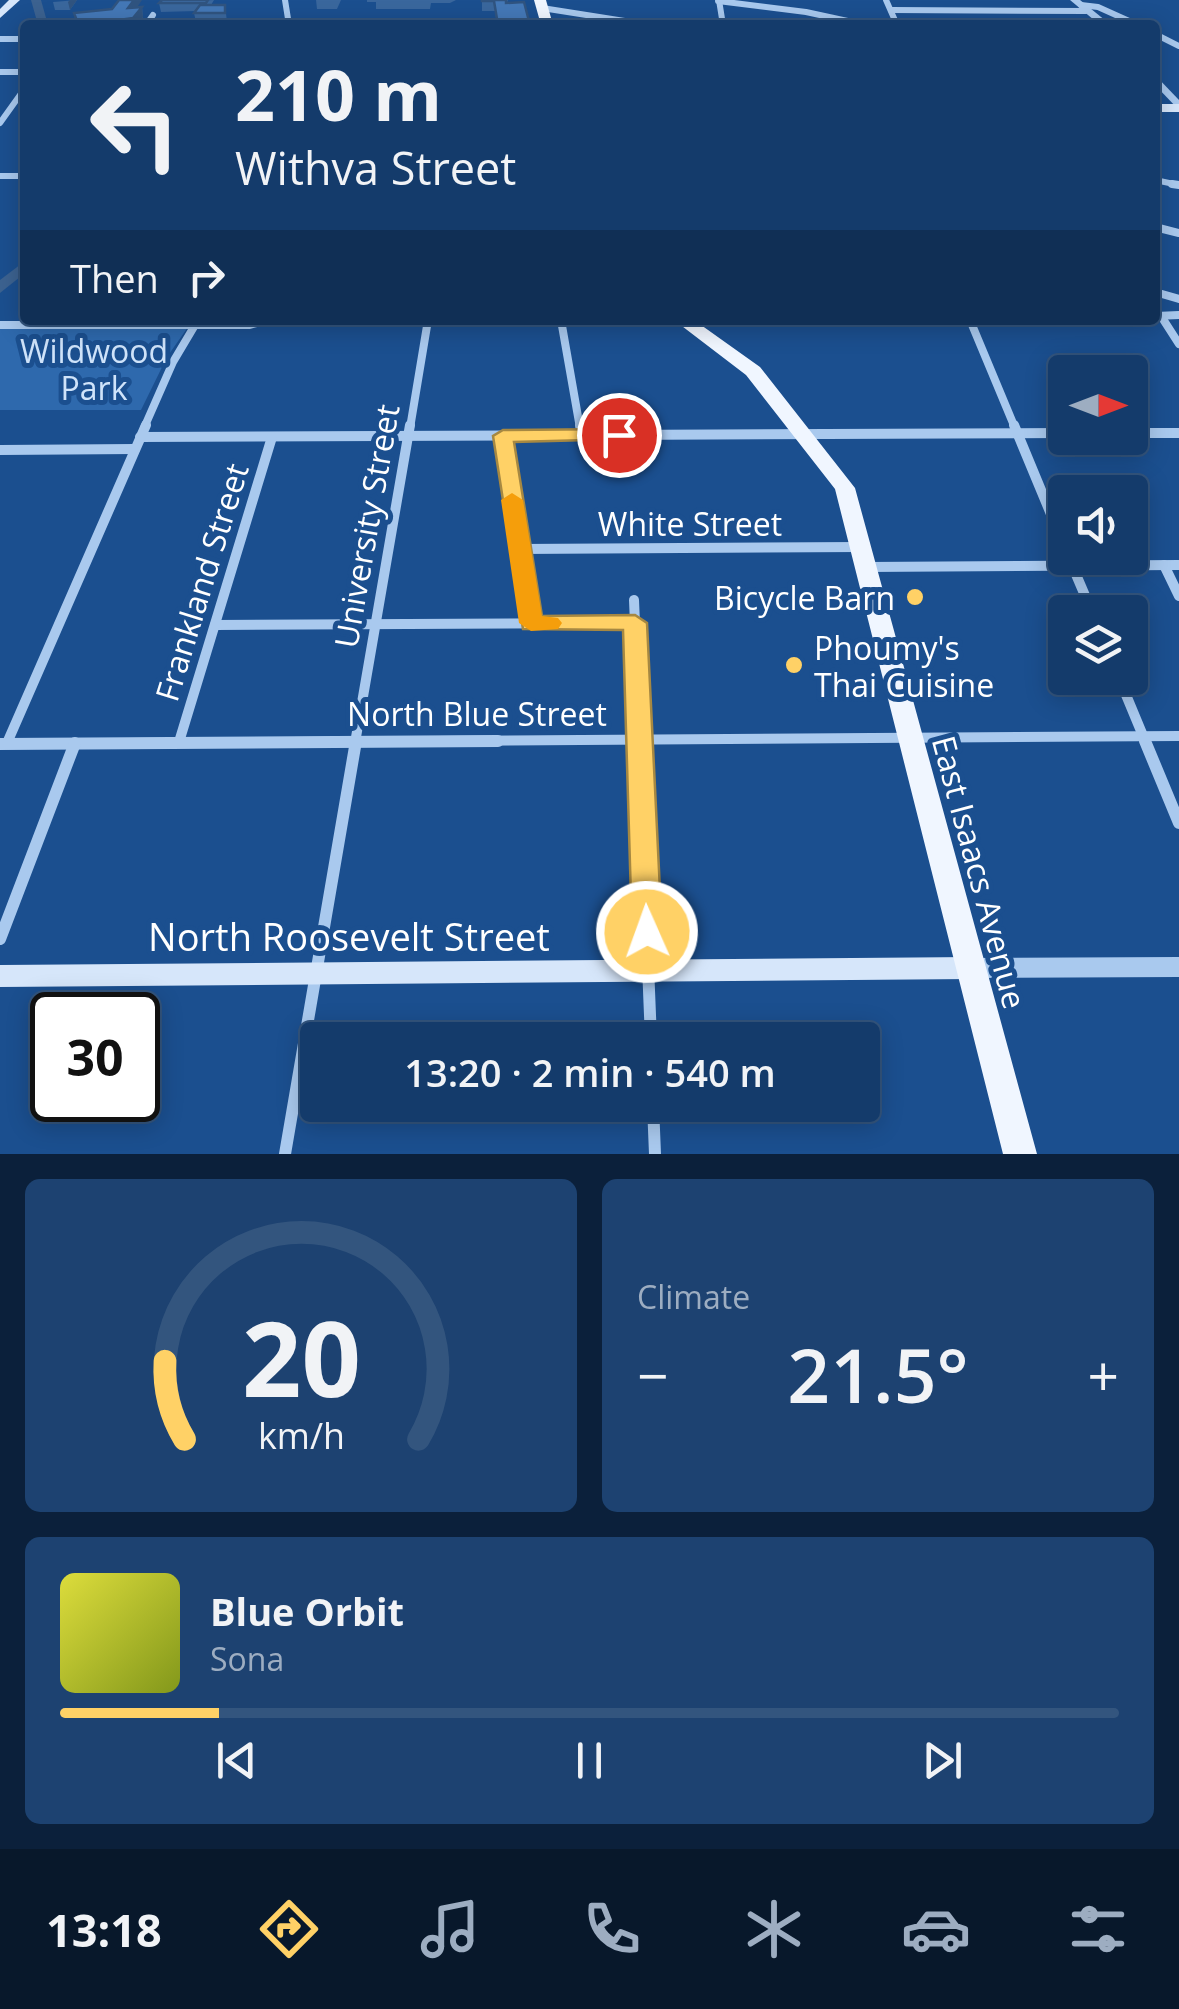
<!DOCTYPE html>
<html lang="en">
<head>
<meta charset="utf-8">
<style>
  body { margin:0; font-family:"Open Sans",sans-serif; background:#1d4271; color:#f1f3f6; height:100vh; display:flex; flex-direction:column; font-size:38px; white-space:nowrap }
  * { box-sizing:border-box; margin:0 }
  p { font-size:32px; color:#9dadc1 }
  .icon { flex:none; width:55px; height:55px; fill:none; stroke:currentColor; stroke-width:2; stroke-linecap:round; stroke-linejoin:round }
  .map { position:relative; height:1154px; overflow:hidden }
  .panel { display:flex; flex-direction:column; gap:25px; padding:25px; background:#0b203b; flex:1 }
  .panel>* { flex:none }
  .hud { position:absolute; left:20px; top:20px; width:1140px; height:305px; border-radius:10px; box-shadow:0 5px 25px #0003,0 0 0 2px #33557e; background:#143b6b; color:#f1f3f6; overflow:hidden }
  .needle { width:65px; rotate:90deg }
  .tools { position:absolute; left:1048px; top:355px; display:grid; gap:20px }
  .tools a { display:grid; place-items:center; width:100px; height:100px; border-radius:10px; background:#143b6b; box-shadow:0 5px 25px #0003,0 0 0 2px #33557e; font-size:50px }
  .speed { position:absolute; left:30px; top:992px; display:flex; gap:20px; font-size:50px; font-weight:700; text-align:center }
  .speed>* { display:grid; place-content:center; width:130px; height:130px; border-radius:50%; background:#143b6b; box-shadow:0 5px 25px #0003,0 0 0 2px #33557e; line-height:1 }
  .speed .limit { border:5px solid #111; border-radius:15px; background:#fff; color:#111 }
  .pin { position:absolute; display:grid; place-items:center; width:85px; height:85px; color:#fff; margin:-42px; border:5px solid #fff; border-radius:50%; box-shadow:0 2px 10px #0007 }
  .me { position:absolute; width:110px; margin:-55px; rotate:358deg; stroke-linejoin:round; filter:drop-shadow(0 0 8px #0008) }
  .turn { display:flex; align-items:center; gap:35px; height:210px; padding:0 50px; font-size:45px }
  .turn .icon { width:130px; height:130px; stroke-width:2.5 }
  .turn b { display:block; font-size:70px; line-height:85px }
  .then { display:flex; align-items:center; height:95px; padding:0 50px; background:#0003; gap:20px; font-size:38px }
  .big { font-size:75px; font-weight:600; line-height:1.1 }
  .panel .tile { flex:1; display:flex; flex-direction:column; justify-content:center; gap:15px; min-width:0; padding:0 35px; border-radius:15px; background:#1d4271 }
  .panel .dial { align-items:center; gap:0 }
  .dial svg { height:260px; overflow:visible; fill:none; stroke:#33557e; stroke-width:7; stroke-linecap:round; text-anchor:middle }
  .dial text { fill:#f1f3f6; stroke:none }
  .song { display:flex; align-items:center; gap:30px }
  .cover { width:120px; height:120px; border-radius:15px; background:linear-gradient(135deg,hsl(60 70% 55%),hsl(70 70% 35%)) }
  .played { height:10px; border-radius:5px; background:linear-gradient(90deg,#ffd166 15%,#33557e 15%) }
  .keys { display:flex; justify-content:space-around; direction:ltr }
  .heat { display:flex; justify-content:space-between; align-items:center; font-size:55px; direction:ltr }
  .panel .tiles { flex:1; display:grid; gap:25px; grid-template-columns:1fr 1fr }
  .tile:last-child { grid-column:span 2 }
  .trip { position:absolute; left:300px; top:1022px; width:580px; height:100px; border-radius:10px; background:#143b6b; box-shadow:0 5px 25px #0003,0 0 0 2px #33557e; font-weight:600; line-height:100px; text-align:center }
  .tabs { display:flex; height:160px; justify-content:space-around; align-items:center; background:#08182b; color:#9dadc1 }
  .tabs .icon { width:70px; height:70px }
  .tabs .on { color:#ffd166 }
  .tabs b { font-size:45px; color:#f1f3f6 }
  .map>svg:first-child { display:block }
  .green { fill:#2e69ad }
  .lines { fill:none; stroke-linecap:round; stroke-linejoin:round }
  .river { fill:#3c6290; fill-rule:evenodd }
  .minor-far3 { stroke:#a9c9ee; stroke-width:6 }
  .minor-far2 { stroke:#a9c9ee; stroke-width:8 }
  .minor-far1 { stroke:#a9c9ee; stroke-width:10 }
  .minor { stroke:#a9c9ee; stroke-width:12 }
  .tertiary { fill:#a9c9ee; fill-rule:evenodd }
  .secondary { fill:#d6e6fa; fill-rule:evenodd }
  .primary { fill:#f0f6ff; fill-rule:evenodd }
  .wall { fill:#3a679d }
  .shaded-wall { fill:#305480 }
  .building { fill:#4478b7; stroke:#305480; stroke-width:2.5 }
  .route { fill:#ffd166; stroke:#a68842; stroke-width:2.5 }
  .slow { fill:#f59e0b }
  .poi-dot { fill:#ffd166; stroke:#1b4f8f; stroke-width:4 }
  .labels { text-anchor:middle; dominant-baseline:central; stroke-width:10; stroke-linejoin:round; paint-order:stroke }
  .park-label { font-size:32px; fill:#cfe3fa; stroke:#1b4f8f }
  .street-label { font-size:32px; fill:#fff; stroke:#1b4f8f }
  .poi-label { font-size:32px; fill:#fff; stroke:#1b4f8f; text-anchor:end }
  .near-street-label { font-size:38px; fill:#fff; stroke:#1b4f8f }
</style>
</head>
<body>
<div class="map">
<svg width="1179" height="1154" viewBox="0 0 1179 1154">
  <rect width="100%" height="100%" fill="#1b4f8f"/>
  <path class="green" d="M 188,327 L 167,357 L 141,410 L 0,410 L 0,329 Z"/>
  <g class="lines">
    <g class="river">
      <path d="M 31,0 L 41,0 L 48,25 L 38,25 Z"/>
      <path d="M 25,261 L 25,273 L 0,293 L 0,280 Z"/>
    </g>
    <g class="minor-far3">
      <path d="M 285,0 L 289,25"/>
      <path d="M 719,0 L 723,25"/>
      <path d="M 886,0 L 897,25"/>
      <path d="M 718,1 L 806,12 L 866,25"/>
      <path d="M 1081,5 L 1098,7 L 1138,25"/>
      <path d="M 542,8 L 650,25"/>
      <path d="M 891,10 L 1086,11"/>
      <path d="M 146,25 L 153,15"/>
      <path d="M 1155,34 L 1179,46"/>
      <path d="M 0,39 L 25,39"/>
      <path d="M 0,72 L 25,72"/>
      <path d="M 0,123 L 25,88"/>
      <path d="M 1155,180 L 1179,185"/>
    </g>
    <g class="minor-far2">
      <path d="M 1172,184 L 1179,185"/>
      <path d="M 1155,227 L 1179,233"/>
      <path d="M 1155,292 L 1179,299"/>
      <path d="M 1156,316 L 1179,315"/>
      <path d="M 1161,316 L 1179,344"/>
      <path d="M 561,320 L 580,428"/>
      <path d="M 970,320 L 1015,428"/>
      <path d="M 0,325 L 249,325 L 269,320"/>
      <path d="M 144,428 L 173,362 L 198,320"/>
      <path d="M 410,428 L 428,320"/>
    </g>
    <g class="minor-far1">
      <path d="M 580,425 L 582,436"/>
      <path d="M 1014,425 L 1065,548"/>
      <path d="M 1130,433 L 1179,433"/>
      <path d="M 503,436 L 531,623"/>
      <path d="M 140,437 L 1065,433"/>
      <path d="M 0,450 L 135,449"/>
      <path d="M 519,549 L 861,547"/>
      <path d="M 1069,558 L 1092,612"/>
      <path d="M 1164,565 L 1179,596"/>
      <path d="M 867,567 L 1179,565"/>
      <path d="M 634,600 L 640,743"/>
      <path d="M 215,625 L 635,623"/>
      <path d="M 1119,678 L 1146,743"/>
      <path d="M 179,742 L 272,437"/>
      <path d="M 7,743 L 146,425"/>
      <path d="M 129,743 L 1179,736"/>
      <path d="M 355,743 L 410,425"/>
    </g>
    <g class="minor">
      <path d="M 639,741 L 651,1040"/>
      <path d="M 1145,741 L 1179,823"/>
      <path d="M 0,744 L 498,741"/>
      <path d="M 0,939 L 75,743"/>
      <path d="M 653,1105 L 655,1154"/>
      <path d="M 285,1154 L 356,741"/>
    </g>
    <g class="tertiary">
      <path d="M 1070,0 L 1080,0 L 1111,25 L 1100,25 Z"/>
      <path d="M 1155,75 L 1179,100 L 1179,110 L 1155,85 Z"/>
      <rect x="0" y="173" width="25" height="6"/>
      <path d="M 1179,957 L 1179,977 L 972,978 L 964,975 L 960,968 L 964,961 L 972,958 Z"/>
    </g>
    <g class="secondary">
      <path d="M 9,0 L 20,0 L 0,18 L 0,9 Z"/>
      <rect x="1155" y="104" width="24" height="8"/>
      <path d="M 972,957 L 981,960 L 985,968 L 981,976 L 972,979 L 0,987 L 0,965 Z"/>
    </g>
    <g class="primary">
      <path d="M 534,0 L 546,0 L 553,25 L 541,25 Z"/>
      <path d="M 674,320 L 694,320 L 760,367 L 855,488 L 1037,1154 L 1003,1154 L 835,489 L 746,375 Z"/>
    </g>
  </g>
  <g class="wall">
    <path d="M 77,0 L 70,10 L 55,10 L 53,2 Z"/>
    <path d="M 214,0 L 211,5 L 225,5 L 227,22 L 196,22 L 194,13 L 196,11 L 161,12 L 159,3 Z"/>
    <path d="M 316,0 L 341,0 L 337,9 L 317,9 Z"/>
    <path d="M 367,0 L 456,0 L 450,3 L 431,3 L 430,9 L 376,9 L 376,2 L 367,2 Z"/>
    <path d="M 482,0 L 508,0 L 507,3 L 530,25 L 497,25 L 495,11 L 482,11 Z"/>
    <path d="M 142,7 L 143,17 L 138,25 L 76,25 L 74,13 Z"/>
  </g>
  <g class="shaded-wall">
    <path d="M 70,0 L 77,0 L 70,10 L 68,2 Z"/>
    <path d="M 134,0 L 142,0 L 130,18 L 128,8 Z"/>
    <path d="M 142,7 L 143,17 L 138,25 L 121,25 L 119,20 Z"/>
  </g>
  <g class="building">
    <path d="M 119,0 L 134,0 L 128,8 L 142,7 L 133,18 L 119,20 L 121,24 L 92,24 L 77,21 L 74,13 L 112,9 Z"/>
    <path d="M 162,0 L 208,0 L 206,3 L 159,3 Z"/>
    <path d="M 482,0 L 506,0 L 506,3 L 524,2 L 530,25 L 498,25 L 494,1 L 482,1 Z"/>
    <path d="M 200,5 L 225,5 L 225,13 L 194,13 Z"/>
  </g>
  <path class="route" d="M 619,429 L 629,435 L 626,439 L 514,442 L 542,616 L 635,615 L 647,623 L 662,932 L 657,941 L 647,944 L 636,941 L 632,932 L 623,630 L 523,629 L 493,436 L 503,430 Z"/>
  <path class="slow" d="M 512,493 L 523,500 L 542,616 L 558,618 L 562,623 L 558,629 L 531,631 L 519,623 L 501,500 Z"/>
  <g class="poi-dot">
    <circle cx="915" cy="597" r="10"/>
    <circle cx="794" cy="665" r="10"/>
  </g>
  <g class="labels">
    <g class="park-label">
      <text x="94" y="350">Wildwood<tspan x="94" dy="37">Park</tspan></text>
    </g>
    <g class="street-label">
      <text x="690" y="523">White Street</text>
      <text transform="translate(366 526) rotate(-80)">University Street</text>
      <text transform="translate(201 582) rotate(-73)">Frankland Street</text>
      <text x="477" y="713">North Blue Street</text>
      <text transform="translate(980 872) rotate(75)">East Isaacs Avenue</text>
    </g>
    <g class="poi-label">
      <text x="895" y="597">Bicycle Barn</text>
      <text x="814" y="647" text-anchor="start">Phoumy's<tspan x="814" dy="37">Thai Cuisine</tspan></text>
    </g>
    <g class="near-street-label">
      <text x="349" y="936">North Roosevelt Street</text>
    </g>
  </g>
</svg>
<div class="tools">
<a><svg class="needle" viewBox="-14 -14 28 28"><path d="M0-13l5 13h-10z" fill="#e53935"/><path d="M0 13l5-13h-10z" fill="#9dadc1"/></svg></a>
<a><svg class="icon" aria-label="sound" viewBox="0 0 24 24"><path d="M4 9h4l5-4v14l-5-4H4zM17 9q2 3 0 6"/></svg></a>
<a><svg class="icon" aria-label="layers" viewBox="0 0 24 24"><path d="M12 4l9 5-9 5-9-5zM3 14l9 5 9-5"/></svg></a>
</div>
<div class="speed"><div class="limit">30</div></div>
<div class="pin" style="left:619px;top:435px;background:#d93025"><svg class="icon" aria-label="arrive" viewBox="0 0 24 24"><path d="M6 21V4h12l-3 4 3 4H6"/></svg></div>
<svg class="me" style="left:647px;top:932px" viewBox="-20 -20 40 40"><circle r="17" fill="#ffd166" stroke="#fff" stroke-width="3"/><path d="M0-11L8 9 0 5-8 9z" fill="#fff"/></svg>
<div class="trip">13:20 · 2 min · 540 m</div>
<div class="hud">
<div class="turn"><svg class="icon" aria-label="left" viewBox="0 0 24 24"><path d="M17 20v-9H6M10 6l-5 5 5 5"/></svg><div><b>210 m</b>Withva Street</div></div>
<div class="then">Then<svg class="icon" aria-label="right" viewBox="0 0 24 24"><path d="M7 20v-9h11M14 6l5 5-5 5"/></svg></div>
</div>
</div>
<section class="panel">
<div class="tiles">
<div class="tile dial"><svg viewBox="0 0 100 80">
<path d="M14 69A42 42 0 1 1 86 69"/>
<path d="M14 69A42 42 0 0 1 8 45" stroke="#ffd166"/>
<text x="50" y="56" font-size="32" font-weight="700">20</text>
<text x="50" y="72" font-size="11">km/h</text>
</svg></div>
<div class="tile"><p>Climate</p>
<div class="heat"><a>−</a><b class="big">21.5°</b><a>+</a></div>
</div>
<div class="tile">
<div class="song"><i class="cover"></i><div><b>Blue Orbit</b><p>Sona</p></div></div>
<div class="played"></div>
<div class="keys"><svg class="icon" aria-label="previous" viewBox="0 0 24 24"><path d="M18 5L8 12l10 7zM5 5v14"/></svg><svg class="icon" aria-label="pause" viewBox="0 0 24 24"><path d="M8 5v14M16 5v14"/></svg><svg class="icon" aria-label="next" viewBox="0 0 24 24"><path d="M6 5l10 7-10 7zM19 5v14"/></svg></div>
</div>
</div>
</section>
<nav class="tabs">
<b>13:18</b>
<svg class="icon on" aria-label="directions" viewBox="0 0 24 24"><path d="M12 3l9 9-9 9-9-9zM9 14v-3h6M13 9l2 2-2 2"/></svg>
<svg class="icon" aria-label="music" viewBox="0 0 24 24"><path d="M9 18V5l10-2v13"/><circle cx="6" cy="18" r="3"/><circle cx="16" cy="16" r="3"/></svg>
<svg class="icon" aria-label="phone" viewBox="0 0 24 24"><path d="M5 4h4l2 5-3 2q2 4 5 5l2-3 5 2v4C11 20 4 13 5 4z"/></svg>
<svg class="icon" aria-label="climate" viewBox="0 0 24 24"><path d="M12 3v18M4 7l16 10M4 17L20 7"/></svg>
<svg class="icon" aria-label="car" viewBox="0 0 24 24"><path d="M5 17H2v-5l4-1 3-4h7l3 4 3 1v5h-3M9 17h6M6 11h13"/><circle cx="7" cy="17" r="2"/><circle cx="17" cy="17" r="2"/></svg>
<svg class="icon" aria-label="filters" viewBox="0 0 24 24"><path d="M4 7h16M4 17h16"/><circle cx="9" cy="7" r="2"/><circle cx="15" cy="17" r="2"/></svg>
</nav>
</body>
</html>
